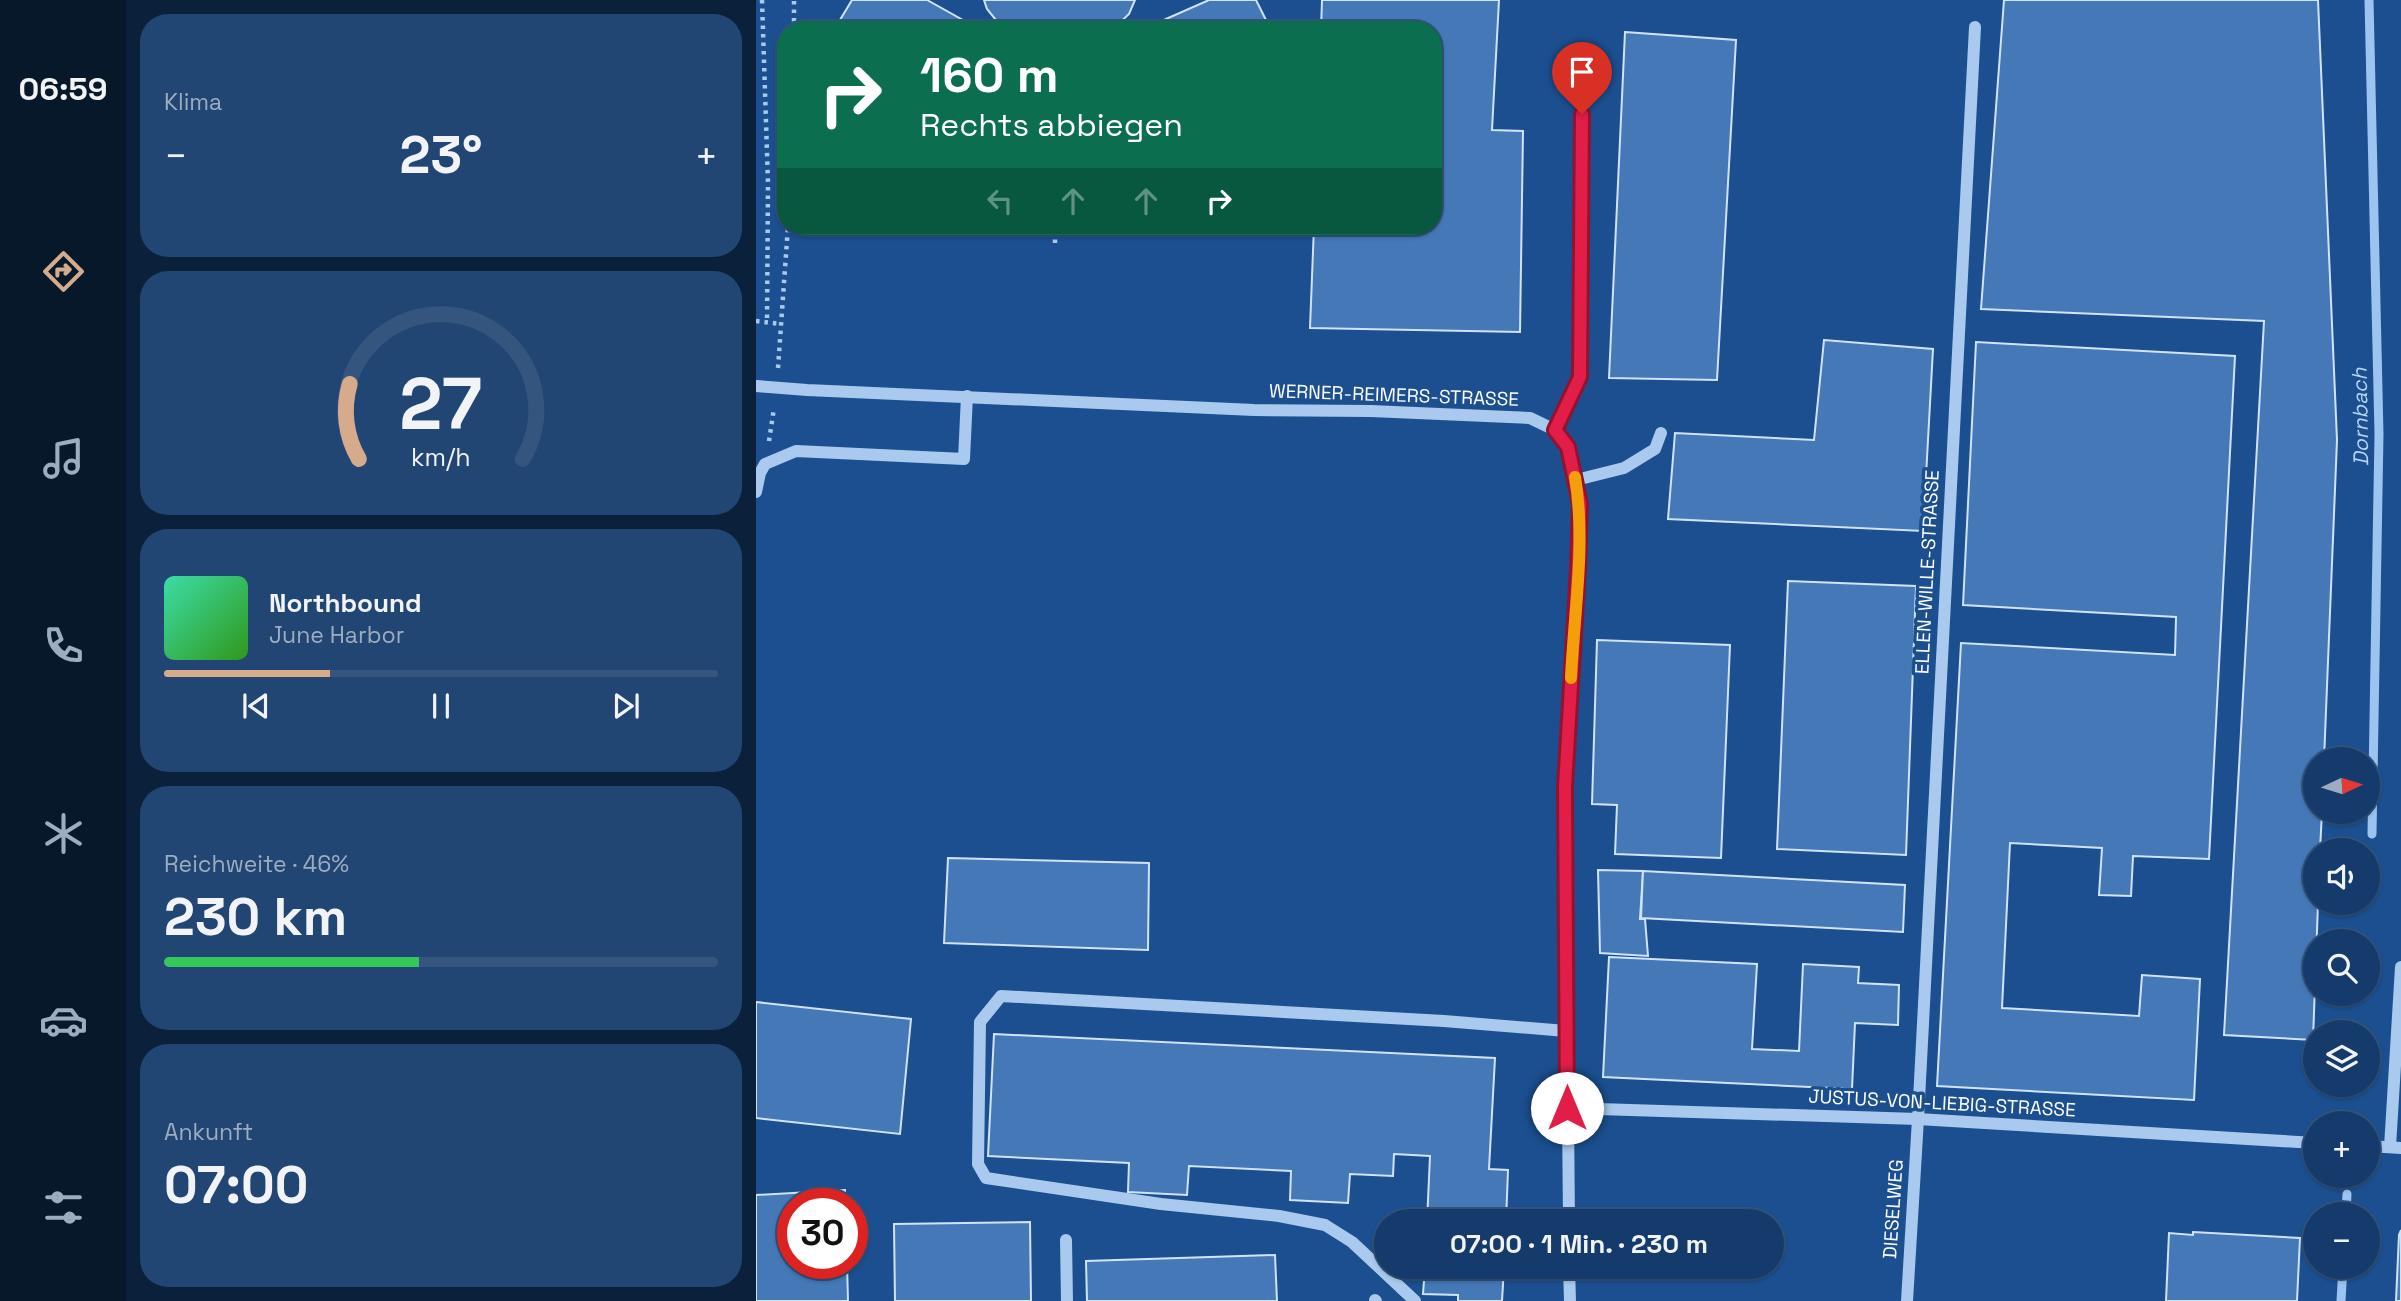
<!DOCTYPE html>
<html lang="de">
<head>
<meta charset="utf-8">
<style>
  body { margin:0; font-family:"Space Grotesk",sans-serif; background:#214673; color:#f1f3f6; height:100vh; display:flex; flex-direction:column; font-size:26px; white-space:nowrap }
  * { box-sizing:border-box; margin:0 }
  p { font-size:23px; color:#9dadc1 }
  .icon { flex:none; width:38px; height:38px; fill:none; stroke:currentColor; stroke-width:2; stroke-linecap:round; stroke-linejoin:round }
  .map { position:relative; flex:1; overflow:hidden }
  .drawer { display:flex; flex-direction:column; gap:14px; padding:14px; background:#0b203b; width:630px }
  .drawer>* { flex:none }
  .top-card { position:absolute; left:21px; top:21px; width:665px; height:214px; border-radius:28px; box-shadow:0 2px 5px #0004,0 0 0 2px #33557e; background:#0b6e4f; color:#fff; overflow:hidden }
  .needle { width:46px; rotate:86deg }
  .fabs { position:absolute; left:1547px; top:747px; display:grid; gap:14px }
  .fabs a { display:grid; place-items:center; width:77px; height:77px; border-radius:50%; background:#143b6b; box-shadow:0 2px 5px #0004,0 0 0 2px #33557e; font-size:35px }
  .speed { position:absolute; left:21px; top:1188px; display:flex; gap:14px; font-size:35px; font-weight:700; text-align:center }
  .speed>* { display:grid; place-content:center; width:91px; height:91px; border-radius:50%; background:#143b6b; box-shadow:0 2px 5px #0004,0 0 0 2px #33557e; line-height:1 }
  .speed .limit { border:10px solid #d22; background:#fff; color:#111 }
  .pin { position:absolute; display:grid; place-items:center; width:60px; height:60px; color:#fff; margin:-72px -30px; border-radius:50% 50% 50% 0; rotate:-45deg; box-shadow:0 0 7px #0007 }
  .pin .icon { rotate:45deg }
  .me { position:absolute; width:77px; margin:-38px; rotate:0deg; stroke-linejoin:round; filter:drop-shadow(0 0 5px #0008) }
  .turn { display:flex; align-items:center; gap:24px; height:147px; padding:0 28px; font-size:32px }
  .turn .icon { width:91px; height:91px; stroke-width:2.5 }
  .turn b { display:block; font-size:49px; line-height:60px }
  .lanes { display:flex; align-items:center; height:66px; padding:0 28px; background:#0003; justify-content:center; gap:35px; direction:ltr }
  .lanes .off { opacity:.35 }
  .big { font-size:52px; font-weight:700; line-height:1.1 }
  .drawer .card { flex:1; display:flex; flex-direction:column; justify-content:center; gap:10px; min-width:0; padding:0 24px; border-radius:28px; background:#214673 }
  .drawer .dial { align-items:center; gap:0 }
  .dial svg { height:182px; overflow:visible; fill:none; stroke:#33557e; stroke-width:7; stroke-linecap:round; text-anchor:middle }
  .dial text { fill:#f1f3f6; stroke:none }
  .song { display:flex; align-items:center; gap:21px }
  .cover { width:84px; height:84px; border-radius:10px; background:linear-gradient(135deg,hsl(160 70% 55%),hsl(110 70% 35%)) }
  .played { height:7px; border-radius:4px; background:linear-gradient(90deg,#d6ab8b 30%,#33557e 30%) }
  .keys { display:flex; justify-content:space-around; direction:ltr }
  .heat { display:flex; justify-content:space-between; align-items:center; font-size:38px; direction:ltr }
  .charge { height:10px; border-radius:5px; background:linear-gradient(90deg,#34c759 46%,#33557e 0) }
  .trip { position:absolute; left:618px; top:1209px; width:410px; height:70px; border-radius:35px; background:#143b6b; box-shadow:0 2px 5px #0004,0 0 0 2px #33557e; font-weight:700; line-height:70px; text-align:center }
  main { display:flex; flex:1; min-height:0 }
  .tabs { display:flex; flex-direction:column; width:126px; justify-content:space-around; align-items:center; background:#08182b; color:#9dadc1 }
  .tabs .icon { width:49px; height:49px }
  .tabs .active { color:#d6ab8b }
  .tabs b { font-size:32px; color:#f1f3f6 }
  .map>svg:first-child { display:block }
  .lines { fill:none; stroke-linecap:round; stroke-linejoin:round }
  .stream { stroke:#9cc4f0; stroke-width:9 }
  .building { fill:#4478b7; stroke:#cfe3fa; stroke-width:2 }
  .path { stroke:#a9c9ee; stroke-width:4.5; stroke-dasharray:3.5 5; stroke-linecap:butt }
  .minor { stroke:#a9c9ee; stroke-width:12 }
  .route-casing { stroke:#92132f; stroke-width:18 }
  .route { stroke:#e11d48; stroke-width:12 }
  .slow { stroke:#f59e0b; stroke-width:12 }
  .labels { text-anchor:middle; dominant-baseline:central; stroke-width:7; stroke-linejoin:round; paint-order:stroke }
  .street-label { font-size:19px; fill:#fff; stroke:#1b4f8f }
  .water-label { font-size:21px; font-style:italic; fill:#b5d3f5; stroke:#1b4f8f }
</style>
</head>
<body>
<main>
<nav class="tabs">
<b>06:59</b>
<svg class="icon active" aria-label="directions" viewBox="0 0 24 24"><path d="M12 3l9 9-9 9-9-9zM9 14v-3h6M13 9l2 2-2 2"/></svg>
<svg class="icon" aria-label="music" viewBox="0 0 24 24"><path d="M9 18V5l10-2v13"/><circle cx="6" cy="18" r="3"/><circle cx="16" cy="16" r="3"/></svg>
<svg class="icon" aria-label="phone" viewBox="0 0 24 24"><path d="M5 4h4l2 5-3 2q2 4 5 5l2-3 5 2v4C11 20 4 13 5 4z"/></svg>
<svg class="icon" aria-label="climate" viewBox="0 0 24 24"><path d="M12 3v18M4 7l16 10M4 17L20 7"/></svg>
<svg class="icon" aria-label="car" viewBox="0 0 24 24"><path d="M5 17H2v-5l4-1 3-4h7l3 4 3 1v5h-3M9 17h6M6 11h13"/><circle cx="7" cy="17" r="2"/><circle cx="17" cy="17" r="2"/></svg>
<svg class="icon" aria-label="filters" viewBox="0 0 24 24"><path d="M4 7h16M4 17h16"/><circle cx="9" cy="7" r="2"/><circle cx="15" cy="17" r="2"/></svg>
</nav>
<section class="drawer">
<div class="card"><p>Klima</p>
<div class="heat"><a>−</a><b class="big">23°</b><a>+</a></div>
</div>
<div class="card dial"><svg viewBox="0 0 100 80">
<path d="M14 69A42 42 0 1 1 86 69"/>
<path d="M14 69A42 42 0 0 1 10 36" stroke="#d6ab8b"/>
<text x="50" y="56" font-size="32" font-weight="700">27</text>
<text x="50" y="72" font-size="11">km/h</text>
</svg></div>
<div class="card">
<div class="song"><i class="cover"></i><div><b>Northbound</b><p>June Harbor</p></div></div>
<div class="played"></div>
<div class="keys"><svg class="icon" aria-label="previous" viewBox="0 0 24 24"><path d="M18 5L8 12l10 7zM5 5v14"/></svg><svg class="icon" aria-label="pause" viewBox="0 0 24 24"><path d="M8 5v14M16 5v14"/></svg><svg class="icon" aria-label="next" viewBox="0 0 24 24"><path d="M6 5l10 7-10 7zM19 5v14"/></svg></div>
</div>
<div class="card"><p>Reichweite · 46%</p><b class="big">230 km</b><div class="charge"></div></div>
<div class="card"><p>Ankunft</p><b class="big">07:00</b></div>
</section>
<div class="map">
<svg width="1645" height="1301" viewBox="0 0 1645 1301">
  <rect width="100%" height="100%" fill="#1b4f8f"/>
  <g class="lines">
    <g class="stream">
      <path d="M 1613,0 L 1623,434 L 1616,834"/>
      <path d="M 1590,1214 L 1591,1194"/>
      <path d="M 1585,1301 L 1587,1267"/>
    </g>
  </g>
  <g class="building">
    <path d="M 96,0 L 171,0 L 214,24 L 219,30 L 101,30 L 84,20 Z"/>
    <path d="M 228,0 L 379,0 L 373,14 L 356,30 L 248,30 L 231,9 Z"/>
    <path d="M 453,0 L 500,0 L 515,30 L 385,30 Z"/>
    <path d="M 566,0 L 743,0 L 736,130 L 767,131 L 764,332 L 554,328 L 558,226 L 677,226 L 677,30 L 565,30 Z"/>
    <path d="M 1248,0 L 1562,0 L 1581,440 L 1568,760 L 1559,760 L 1559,812 L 1566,812 L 1564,850 L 1559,850 L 1559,903 L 1562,903 L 1557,1040 L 1468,1035 L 1508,321 L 1225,309 Z"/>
    <path d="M 869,32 L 980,40 L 961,380 L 853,378 Z"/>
    <path d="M 1068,340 L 1177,349 L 1167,531 L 912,519 L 919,433 L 1058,440 Z"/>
    <path d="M 1220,342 L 1479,356 L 1453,859 L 1377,856 L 1375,896 L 1343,895 L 1346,848 L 1254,843 L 1246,1008 L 1383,1016 L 1386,975 L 1444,979 L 1438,1100 L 1181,1086 L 1205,643 L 1419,655 L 1420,617 L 1207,605 Z"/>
    <path d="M 1032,581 L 1160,586 L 1150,855 L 1021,849 Z"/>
    <path d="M 841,640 L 974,645 L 965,858 L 859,854 L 861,805 L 836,804 Z"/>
    <path d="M 192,858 L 393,863 L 392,950 L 188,943 Z"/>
    <path d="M 842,870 L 887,871 L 884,919 L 889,919 L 892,956 L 844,953 Z"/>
    <path d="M 887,871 L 1149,885 L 1147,932 L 885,918 Z"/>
    <path d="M 853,957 L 1001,964 L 996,1049 L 1043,1051 L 1047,964 L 1103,967 L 1102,983 L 1143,985 L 1142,1025 L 1099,1023 L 1096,1089 L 847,1077 Z"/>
    <path d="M 0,1002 L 155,1019 L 144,1134 L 0,1118 Z"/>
    <path d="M 238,1034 L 739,1058 L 733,1169 L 752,1170 L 750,1222 L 671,1222 L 674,1156 L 638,1154 L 637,1176 L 594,1174 L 592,1203 L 534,1200 L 535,1171 L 433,1166 L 431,1195 L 372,1192 L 373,1163 L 232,1156 Z"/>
    <path d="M 89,1190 L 89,1204 L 37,1204 L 37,1264 L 91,1264 L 92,1301 L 0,1301 L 0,1195 Z"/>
    <path d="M 274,1222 L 275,1301 L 139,1301 L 138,1224 Z"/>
    <path d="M 1645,1230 L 1645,1301 L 1640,1301 L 1643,1235 Z"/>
    <path d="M 1437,1232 L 1544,1238 L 1541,1301 L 1410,1301 L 1413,1233 L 1437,1235 Z"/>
    <path d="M 519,1255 L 521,1301 L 331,1301 L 330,1261 Z"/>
    <path d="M 669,1267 L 748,1267 L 746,1301 L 702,1301 L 702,1295 L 667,1294 Z"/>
  </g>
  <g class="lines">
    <g class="path">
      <path d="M 6,0 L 12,183 L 11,322"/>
      <path d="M 38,30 L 38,0"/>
      <path d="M 299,243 L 299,226"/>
      <path d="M 0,321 L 25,324"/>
      <path d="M 22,368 L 32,226"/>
      <path d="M 13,441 L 18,408"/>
    </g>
    <g class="minor">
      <path d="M 0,386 L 51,390 L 498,410 L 615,411 L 774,418 L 799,430 L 812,447 L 824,504 L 822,569 L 809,786 L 813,1222"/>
      <path d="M 799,430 L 824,377 L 826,62"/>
      <path d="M 820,480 L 868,468 L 899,449 L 905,433"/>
      <path d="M 0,492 L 4,473 L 9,464 L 40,451 L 208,459 L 211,396"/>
      <path d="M 811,1108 L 1162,1119 L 1559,1143"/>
      <path d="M 1612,1146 L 1645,1148"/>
      <path d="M 1634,1147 L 1645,967"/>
      <path d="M 310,1240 L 311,1301"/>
      <path d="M 813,1267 L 814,1301"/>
      <path d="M 619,1300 L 620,1301"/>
      <path d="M 659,1301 L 596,1242 L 569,1225 L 523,1216 L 405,1204 L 230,1178 L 222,1164 L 224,1022 L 245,996 L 688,1021 L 810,1031"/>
      <path d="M 1151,1301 L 1162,1119 L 1219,27"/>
    </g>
  </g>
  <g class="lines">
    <defs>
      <path id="route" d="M 811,1108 L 809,786 L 822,569 L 824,504 L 812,447 L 799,430 L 824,377 L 826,114"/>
    </defs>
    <use href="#route" class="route-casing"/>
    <use href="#route" class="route"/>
    <path class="slow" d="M 815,678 C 818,612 830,543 819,477"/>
  </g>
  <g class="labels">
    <g class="street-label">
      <text transform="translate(638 395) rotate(2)">WERNER-REIMERS-STRASSE</text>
      <text transform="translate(1171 572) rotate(-87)">ELLEN-WILLE-STRASSE</text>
      <text transform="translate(1186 1103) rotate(3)">JUSTUS-VON-LIEBIG-STRASSE</text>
      <text transform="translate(1137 1209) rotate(-86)">DIESELWEG</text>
    </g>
    <g class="water-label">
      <text transform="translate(1604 417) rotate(-91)">Dornbach</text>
    </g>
  </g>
</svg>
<div class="fabs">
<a><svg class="needle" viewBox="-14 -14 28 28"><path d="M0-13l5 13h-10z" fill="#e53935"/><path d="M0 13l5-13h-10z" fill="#9dadc1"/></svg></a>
<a><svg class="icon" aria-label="sound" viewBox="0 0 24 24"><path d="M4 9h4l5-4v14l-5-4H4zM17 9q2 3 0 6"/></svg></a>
<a><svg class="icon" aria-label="search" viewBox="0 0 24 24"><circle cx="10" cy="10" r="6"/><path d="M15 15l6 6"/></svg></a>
<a><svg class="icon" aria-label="layers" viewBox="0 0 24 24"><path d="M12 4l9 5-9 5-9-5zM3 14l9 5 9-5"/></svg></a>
<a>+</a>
<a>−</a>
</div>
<div class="speed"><div class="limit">30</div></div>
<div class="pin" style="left:826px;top:114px;background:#d93025"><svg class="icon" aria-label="arrive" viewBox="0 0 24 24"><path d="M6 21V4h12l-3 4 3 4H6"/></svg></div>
<svg class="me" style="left:811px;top:1108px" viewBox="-20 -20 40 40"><circle r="19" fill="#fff"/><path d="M0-13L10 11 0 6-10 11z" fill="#e11d48"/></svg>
<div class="trip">07:00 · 1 Min. · 230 m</div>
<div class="top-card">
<div class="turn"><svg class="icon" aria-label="right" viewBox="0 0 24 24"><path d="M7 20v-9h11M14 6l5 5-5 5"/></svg><div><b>160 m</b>Rechts abbiegen</div></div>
<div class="lanes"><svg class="icon off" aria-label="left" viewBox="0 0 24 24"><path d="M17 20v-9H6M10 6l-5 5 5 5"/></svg><svg class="icon off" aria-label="ahead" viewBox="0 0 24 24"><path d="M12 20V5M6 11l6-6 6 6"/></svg><svg class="icon off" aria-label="ahead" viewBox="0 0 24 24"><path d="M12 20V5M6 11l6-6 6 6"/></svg><svg class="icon" aria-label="right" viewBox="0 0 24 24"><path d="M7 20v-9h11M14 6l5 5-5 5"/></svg></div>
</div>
</div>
</main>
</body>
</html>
